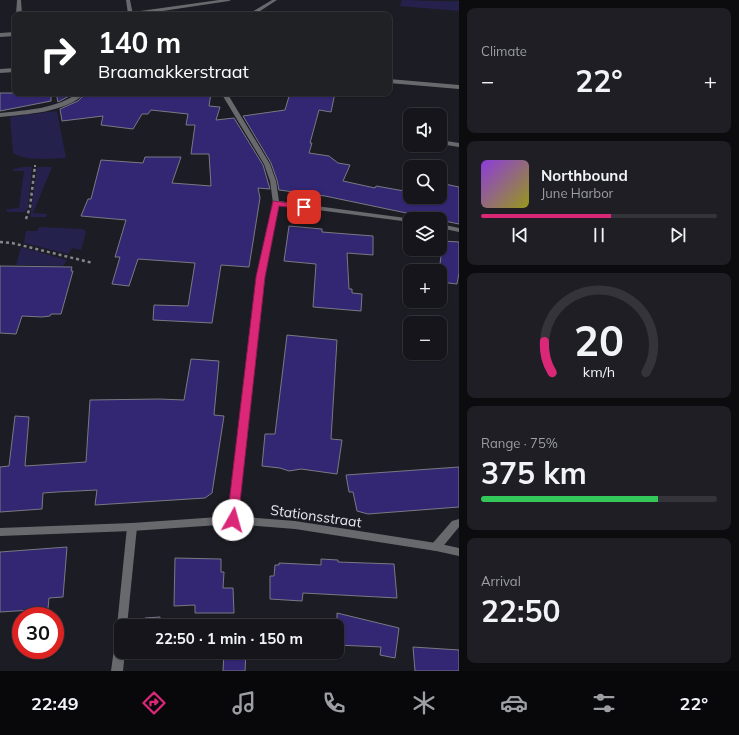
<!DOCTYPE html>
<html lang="en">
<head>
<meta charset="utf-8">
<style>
  body { margin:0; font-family:Mulish,sans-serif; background:#1e1e24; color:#f1f3f6; height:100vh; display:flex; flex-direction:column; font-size:15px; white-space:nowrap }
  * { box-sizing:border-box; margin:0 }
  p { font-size:13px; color:#9d9fa3 }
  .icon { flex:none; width:22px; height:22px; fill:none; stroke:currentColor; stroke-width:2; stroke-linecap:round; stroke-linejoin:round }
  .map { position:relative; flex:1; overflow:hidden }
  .sheet { display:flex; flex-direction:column; gap:8px; padding:8px; background:#0c0c0f; width:280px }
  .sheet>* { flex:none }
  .banner { position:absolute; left:12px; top:12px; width:380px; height:84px; border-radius:8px; box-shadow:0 1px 3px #0004,0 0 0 1px #34343a; background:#202124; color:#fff; overflow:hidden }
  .fabs { position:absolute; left:403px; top:108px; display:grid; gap:8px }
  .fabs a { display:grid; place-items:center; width:44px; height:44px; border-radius:8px; background:#15151b; box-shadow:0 1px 3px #0004,0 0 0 1px #34343a; font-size:20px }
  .speed { position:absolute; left:12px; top:607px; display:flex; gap:8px; font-size:20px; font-weight:700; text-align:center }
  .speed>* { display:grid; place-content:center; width:52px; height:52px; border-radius:50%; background:#15151b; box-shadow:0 1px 3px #0004,0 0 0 1px #34343a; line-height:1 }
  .speed .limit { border:6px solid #d22; background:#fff; color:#111 }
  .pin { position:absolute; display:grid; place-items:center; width:34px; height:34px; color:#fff; margin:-17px; border-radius:8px; box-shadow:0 2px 6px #0006 }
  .me { position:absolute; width:44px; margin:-22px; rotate:7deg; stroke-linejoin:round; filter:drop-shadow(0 0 3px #0008) }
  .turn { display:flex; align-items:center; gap:14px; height:84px; padding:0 20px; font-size:18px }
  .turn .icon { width:52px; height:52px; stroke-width:2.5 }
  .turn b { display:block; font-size:28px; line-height:34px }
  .big { font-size:30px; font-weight:700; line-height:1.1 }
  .sheet .card { flex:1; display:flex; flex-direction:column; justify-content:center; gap:6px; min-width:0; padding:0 14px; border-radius:8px; background:#1e1e24 }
  .sheet .dial { align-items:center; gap:0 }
  .dial svg { height:104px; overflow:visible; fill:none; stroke:#34343a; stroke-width:7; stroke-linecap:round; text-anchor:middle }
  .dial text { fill:#f1f3f6; stroke:none }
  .song { display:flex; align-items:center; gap:12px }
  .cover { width:48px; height:48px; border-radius:6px; background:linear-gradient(135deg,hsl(270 70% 55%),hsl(60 70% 35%)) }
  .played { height:4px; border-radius:2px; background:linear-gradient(90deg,#db2777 55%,#34343a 55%) }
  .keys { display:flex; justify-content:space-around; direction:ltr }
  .heat { display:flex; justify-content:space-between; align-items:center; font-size:22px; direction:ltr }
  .charge { height:6px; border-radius:3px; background:linear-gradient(90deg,#34c759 75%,#34343a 0) }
  .trip { position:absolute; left:114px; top:619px; width:230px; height:40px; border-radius:8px; background:#15151b; box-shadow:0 1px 3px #0004,0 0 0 1px #34343a; font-weight:700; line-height:40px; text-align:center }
  .menu { display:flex; height:64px; justify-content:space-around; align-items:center; background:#08080b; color:#9d9fa3 }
  .menu .icon { width:28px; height:28px }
  .menu .current { color:#db2777 }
  .menu b { font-size:18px; color:#f1f3f6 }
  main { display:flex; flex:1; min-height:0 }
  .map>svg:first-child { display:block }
  .green { fill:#25214d }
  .building { fill:#332773; stroke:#797983 }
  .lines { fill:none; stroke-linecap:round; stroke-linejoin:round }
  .path-far1 { stroke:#85858c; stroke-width:2; stroke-dasharray:2 2; stroke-linecap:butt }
  .path { stroke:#85858c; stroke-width:2.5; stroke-dasharray:3 3; stroke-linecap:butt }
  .service { fill:#68696d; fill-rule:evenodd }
  .minor { fill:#68696d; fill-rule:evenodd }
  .tertiary { fill:#68696d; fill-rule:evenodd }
  .route { fill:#db2777; stroke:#8e194d }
  .labels { text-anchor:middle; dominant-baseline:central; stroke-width:4; stroke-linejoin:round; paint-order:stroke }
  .near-street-label { font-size:14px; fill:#e8e8ee; stroke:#1c1c24 }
</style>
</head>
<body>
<main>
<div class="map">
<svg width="459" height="671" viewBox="0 0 459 671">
  <rect width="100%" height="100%" fill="#1c1c24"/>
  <g class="green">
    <path d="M 402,0 C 422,0 440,2 459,1 L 459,11 L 400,6 Z"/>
    <path d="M 57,111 L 66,158 C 49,158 28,162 13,153 L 10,117 Z"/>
    <path d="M 23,167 L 32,167 L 28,207 L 25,212 L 7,212 L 7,209 L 19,208 L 24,171 L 12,171 L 14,169 Z"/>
    <path d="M 37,167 L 52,167 L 33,213 L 47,214 L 46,217 L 30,217 Z"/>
    <path d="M 39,227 L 83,229 L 86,232 L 81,250 L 72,248 L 68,254 L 24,243 L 26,231 L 37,231 Z"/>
    <path d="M 21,247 L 67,260 L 63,266 L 16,265 Z"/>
  </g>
  <g class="building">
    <path d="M 0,93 L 51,93 L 51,101 L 0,111 Z"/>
    <path d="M 56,93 L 75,93 L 58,102 Z"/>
    <path d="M 86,93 L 211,93 L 209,106 L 220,107 L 216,120 L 234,118 L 263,165 L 270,189 L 258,188 L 260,198 L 249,267 L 221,265 L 212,323 L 153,320 L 154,305 L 188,306 L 195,263 L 138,259 L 129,286 L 112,284 L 120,257 L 115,257 L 126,220 L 81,216 L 88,199 L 91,199 L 101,160 L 143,163 L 145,157 L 181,157 L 172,183 L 211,186 L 209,154 L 191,154 L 195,125 L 186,125 L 188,114 L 151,110 L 148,114 L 142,114 L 133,129 L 101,125 L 103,116 L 62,121 L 60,109 L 78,101 Z"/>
    <path d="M 290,93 L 335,93 L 331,112 L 319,110 L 310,143 L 312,143 L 309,153 L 329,156 L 338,163 L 350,165 L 343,181 L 375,188 L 376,186 L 410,192 L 410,197 L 440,198 L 440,183 L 459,187 L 459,224 L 325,196 L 279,190 L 277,180 L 271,163 L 243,116 L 285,110 Z"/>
    <path d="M 289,226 L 322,229 L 322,232 L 373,236 L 373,255 L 347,253 L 349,289 L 352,289 L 352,293 L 362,294 L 361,311 L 313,307 L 316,264 L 284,261 Z"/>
    <path d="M 443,241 L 459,242 L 459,273 L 457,284 L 440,282 L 440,264 Z"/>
    <path d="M 0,266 L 72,267 L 71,271 L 73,271 L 61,314 L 51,314 L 50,316 L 42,317 L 22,316 L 16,334 L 0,333 Z"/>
    <path d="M 287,335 L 337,340 L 331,439 L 342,440 L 337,474 L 301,469 L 289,471 L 280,468 L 262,466 L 265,434 L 275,434 Z"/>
    <path d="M 191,359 L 219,361 L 214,415 L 224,416 L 212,493 L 205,498 L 95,505 L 97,490 L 57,492 L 43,493 L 42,509 L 0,512 L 0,467 L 9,466 L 15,416 L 29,417 L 25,466 L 86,462 L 90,400 L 159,399 L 184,400 Z"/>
    <path d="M 459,467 L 459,507 L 368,514 L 357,511 L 353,492 L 349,492 L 346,475 Z"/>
    <path d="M 67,547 L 63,597 L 49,598 L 48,609 L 0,612 L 0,552 Z"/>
    <path d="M 175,558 L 221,559 L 221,572 L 224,572 L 223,588 L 233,588 L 234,613 L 195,613 L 195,605 L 174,606 Z"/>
    <path d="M 321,559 L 338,560 L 338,562 L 394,564 L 397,598 L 303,593 L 302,601 L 270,599 L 270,576 L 274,576 L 275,565 L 279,565 L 279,563 L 321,565 Z"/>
    <path d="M 337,613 L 399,628 L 395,658 L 380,655 L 381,647 L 337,645 Z"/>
    <path d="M 160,617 L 159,626 L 144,626 L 145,618 Z"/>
    <path d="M 413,647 L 459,650 L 459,671 L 415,671 Z"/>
    <path d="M 224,652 L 246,652 L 245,671 L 223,671 Z"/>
  </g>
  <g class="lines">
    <path class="path-far1" d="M 35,167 L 35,163"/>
    <g class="path">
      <path d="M 26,219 L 30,207 L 35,166"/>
      <path d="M 0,242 L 12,243 L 93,263"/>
    </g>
    <g class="service">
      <path d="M 17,0 L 21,0 L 22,15 L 16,15 Z"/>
      <path d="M 126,0 L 130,0 L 133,15 L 128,14 Z"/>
      <path d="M 15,68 L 15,72 L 0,73 L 0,69 Z"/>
      <path d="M 389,79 L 459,85 L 459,89 L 389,83 Z"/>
      <path d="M 440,140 L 459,143 L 459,147 L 440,144 Z"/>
      <path d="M 459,519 L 459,527 L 440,550 L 436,551 L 432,550 L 431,547 L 432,544 L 452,521 Z"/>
    </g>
    <g class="minor">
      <path d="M 219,0 L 231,0 L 229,1 L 136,15 L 123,15 L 126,13 Z"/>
      <path d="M 272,0 L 277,0 L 254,15 L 247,15 Z"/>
      <path d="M 15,32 L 15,36 L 0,37 L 0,33 Z"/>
      <path d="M 78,93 L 85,93 C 66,113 26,114 0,117 L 0,113 C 27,110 56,109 78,93 Z"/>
      <path d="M 221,93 L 227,93 L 270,164 L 276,181 L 279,201 L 413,219 L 410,219 L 410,222 L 279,205 L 265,277 L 238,520 L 236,523 L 233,524 L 230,523 L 228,520 L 257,277 L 273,203 L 270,181 L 264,164 Z"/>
      <path d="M 440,224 L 459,228 L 459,232 L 440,228 Z"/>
      <path d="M 132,523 L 135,524 L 137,527 L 127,626 L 121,626 L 121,652 L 125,652 L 123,671 L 111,671 L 116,634 L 119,630 L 117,626 L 127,527 L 129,524 Z"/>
    </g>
    <path class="tertiary" d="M 233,516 L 295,521 L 436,543 L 459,548 L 459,556 L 436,551 L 295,529 L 233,524 L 132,531 L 0,536 L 0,528 L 132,523 Z"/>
  </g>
  <path class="route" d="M 273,201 L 304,205 L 308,207 L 304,209 L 279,206 L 265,277 L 238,520 L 236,523 L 233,525 L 229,523 L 227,520 L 256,277 Z"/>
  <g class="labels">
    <g class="near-street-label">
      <text transform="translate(316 516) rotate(8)">Stationsstraat</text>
    </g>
  </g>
</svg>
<div class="fabs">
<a><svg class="icon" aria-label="sound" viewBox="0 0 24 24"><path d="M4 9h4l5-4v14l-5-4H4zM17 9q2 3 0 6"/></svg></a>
<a><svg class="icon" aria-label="search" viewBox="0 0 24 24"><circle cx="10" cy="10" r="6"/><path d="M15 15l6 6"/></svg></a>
<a><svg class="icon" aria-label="layers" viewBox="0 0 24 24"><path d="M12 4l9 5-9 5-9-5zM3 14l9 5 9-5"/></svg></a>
<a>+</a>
<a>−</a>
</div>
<div class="speed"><div class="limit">30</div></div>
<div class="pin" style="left:304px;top:207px;background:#d93025"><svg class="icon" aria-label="arrive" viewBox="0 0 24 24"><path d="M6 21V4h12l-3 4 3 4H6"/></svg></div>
<svg class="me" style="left:233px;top:520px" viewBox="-20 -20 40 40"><circle r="19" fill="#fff"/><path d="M0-13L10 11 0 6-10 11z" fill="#db2777"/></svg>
<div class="trip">22:50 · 1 min · 150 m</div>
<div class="banner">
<div class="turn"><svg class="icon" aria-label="right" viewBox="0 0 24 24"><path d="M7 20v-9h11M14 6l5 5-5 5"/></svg><div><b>140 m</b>Braamakkerstraat</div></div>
</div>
</div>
<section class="sheet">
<div class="card"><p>Climate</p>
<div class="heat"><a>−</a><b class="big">22°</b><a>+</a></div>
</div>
<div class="card">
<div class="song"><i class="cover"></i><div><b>Northbound</b><p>June Harbor</p></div></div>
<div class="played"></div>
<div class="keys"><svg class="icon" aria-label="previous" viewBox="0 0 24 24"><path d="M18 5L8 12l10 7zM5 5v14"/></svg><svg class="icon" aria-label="pause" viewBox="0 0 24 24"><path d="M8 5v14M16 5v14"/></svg><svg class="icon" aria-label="next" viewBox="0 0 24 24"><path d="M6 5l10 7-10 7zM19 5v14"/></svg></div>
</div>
<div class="card dial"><svg viewBox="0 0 100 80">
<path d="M14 69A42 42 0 1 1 86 69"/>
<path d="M14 69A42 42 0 0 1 8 45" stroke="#db2777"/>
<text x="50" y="56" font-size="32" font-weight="700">20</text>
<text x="50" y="72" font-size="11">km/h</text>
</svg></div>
<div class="card"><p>Range · 75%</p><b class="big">375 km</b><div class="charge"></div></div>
<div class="card"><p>Arrival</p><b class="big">22:50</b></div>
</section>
</main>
<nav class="menu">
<b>22:49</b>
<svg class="icon current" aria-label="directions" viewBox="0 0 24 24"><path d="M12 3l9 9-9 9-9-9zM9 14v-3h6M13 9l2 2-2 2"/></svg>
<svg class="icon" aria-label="music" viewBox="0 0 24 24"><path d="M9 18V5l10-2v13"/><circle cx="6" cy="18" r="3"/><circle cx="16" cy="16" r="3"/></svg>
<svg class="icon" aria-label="phone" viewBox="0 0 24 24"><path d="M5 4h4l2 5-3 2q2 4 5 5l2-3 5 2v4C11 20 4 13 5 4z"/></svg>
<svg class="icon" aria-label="climate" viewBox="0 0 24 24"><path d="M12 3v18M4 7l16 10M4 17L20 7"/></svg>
<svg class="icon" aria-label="car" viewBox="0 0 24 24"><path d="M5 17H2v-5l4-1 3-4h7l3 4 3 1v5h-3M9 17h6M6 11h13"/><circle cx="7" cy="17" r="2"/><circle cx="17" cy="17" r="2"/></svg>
<svg class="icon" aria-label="filters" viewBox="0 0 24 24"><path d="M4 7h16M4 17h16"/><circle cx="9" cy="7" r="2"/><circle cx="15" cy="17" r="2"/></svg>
<b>22°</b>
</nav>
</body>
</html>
